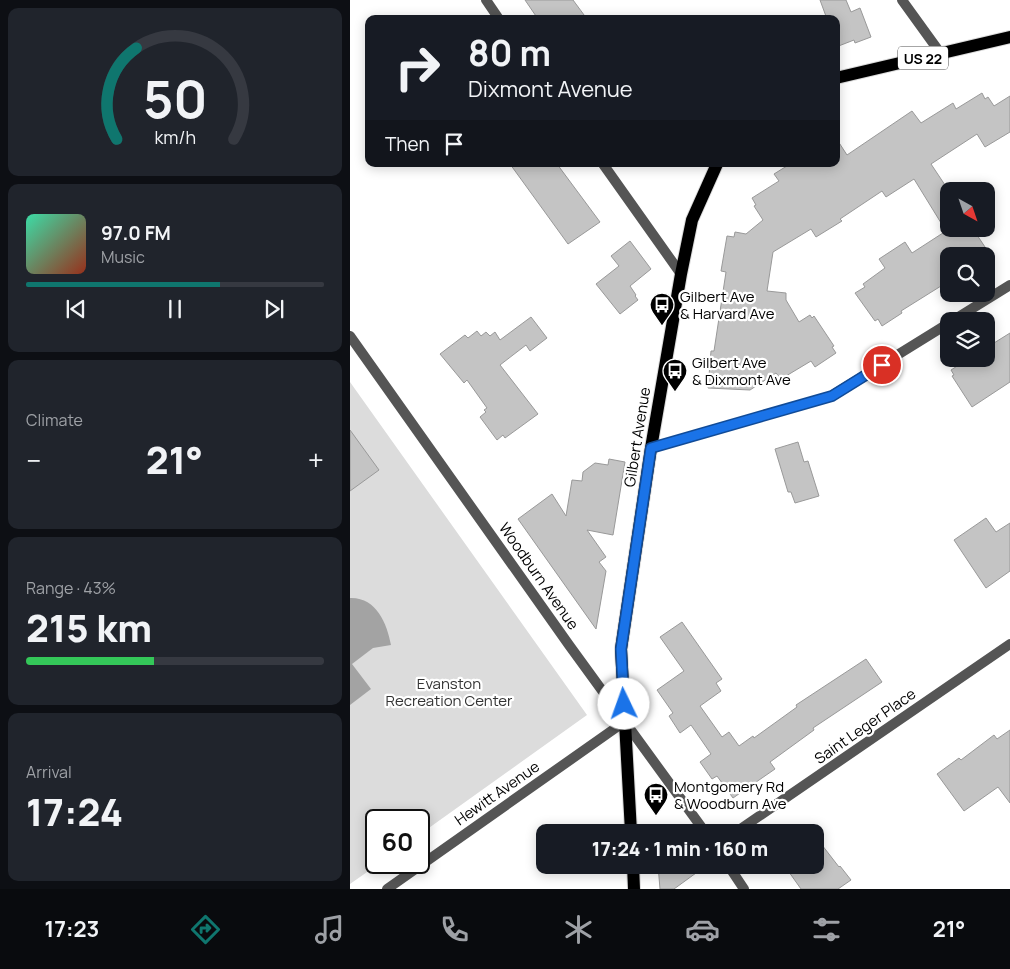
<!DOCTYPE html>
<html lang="en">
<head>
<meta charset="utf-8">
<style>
  body { margin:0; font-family:Manrope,sans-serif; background:#20242c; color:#f1f3f6; height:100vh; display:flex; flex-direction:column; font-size:19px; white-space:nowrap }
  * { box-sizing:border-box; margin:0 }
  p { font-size:16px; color:#9ea1a6 }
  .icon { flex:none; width:28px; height:28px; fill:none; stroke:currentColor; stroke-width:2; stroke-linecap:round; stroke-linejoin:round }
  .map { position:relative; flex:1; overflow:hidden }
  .side { display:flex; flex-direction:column; gap:8px; padding:8px; background:#0d0f14; width:350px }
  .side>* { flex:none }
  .banner { position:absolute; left:15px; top:15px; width:475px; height:152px; border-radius:10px; box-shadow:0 2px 12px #0003; background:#171b24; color:#f1f3f6; overflow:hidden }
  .needle { width:32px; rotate:140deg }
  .tools { position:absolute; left:590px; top:182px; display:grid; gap:10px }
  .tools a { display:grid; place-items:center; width:55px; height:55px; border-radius:10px; background:#171b24; box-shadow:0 2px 12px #0003; font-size:25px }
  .speed { position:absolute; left:15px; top:809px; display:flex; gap:10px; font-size:25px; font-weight:700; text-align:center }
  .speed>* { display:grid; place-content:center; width:65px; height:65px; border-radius:50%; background:#171b24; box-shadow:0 2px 12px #0003; line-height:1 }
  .speed .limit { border:2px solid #111; border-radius:8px; background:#fff; color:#111 }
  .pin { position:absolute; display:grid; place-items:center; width:42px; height:42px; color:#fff; margin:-21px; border:2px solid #fff; border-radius:50%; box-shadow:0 1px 5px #0007 }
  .me { position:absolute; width:55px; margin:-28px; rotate:357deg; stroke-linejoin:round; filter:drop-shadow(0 0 4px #0008) }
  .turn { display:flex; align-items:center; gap:18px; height:105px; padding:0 20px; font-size:22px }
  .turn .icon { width:65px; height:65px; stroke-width:2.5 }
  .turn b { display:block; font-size:35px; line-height:42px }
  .then { display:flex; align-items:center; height:48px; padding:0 20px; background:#0003; gap:10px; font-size:19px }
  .big { font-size:38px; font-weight:800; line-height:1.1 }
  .side .card { flex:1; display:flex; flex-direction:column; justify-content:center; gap:8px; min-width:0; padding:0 18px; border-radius:10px; background:#20242c }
  .side .dial { align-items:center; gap:0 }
  .dial svg { height:130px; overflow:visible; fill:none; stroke:#363941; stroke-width:7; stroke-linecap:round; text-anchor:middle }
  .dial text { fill:#f1f3f6; stroke:none }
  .song { display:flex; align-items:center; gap:15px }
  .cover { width:60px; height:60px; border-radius:8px; background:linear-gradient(135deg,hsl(160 70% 55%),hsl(10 70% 35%)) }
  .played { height:5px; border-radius:2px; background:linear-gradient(90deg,#0f766e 65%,#363941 65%) }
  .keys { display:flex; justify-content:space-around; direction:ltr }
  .heat { display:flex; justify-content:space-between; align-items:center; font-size:28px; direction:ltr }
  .charge { height:8px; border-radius:4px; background:linear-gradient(90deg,#34c759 43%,#363941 0) }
  .trip { position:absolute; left:186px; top:824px; width:288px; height:50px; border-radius:10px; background:#171b24; box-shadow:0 2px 12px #0003; font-weight:800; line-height:50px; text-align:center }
  .tab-bar { display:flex; height:80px; justify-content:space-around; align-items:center; background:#090b0e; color:#9ea1a6 }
  .tab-bar .icon { width:35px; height:35px }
  .tab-bar .current { color:#0f766e }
  .tab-bar b { font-size:22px; color:#f1f3f6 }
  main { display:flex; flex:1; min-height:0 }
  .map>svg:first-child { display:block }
  .green { fill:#dcdcdc }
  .water { fill:#a3a3a3 }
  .building { fill:#c4c4c4; stroke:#999 }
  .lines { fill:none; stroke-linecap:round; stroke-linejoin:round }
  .primary-casing { stroke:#dbdbdb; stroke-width:14 }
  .minor { stroke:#555; stroke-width:10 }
  .tertiary { stroke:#555; stroke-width:10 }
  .primary { stroke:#000; stroke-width:12 }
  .route-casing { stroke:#114b97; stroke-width:12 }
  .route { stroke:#1a73e8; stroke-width:9 }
  .labels { text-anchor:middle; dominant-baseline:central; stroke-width:4.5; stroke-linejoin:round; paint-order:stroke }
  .shield { fill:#fff; stroke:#4c4c4c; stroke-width:1 }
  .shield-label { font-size:14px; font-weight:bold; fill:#000 }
  .poi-label { font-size:15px; fill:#000; stroke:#fff; text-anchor:start }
  .street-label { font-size:15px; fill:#000; stroke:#fff }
  .park-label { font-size:15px; fill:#333; stroke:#fff }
</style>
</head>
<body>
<main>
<section class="side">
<div class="card dial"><svg viewBox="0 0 100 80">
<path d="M14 69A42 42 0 1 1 86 69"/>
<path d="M14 69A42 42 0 0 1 26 13" stroke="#0f766e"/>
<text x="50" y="56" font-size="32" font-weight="700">50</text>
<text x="50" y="72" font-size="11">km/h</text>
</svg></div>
<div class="card">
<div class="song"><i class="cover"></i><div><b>97.0 FM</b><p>Music</p></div></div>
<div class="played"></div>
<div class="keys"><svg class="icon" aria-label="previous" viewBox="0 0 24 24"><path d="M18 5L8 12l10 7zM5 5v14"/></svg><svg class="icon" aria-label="pause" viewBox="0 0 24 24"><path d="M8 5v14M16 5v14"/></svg><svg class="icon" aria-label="next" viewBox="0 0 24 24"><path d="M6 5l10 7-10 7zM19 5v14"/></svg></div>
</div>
<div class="card"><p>Climate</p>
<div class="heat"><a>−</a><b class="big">21°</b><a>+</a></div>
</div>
<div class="card"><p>Range · 43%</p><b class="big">215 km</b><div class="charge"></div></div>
<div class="card"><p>Arrival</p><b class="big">17:24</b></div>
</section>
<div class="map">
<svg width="660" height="889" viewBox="0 0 660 889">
  <rect width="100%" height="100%" fill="#fff"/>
  <path class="green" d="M 0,382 L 237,715 L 69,835 L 69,820 L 26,820 L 26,862 L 30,863 L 0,884 Z"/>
  <path class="water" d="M 0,598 C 26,597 37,623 41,645 L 23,648 L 2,664 L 21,689 L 0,705 Z"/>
  <g class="building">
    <path d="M 175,0 L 223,0 L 237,19 L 188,19 Z"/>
    <path d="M 470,0 L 496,0 L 501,12 L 510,8 L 521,37 L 505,43 L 504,40 L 486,47 L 486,19 L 477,19 Z"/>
    <path d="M 632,93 L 635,99 L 638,97 L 644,106 L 660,96 L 660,132 L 635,147 L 627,134 L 581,164 L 599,191 L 599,229 L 623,229 L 641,256 L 599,256 L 599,281 L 551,311 L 552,313 L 532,326 L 528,319 L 525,321 L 505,293 L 515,287 L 513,284 L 535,268 L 529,259 L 555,242 L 562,253 L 596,231 L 564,179 L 536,197 L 532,191 L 490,219 L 492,221 L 466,237 L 461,229 L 423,252 L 417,291 L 436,293 L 436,300 L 449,322 L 460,315 L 462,318 L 464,316 L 484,346 L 482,347 L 486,353 L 465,367 L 461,361 L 431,379 L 426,373 L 400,390 L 358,388 L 361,351 L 364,351 L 376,272 L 371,271 L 377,236 L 384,237 L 385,232 L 396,234 L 413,220 L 404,206 L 406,205 L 402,198 L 429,181 L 424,174 L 440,164 L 486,164 L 486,138 L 497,155 L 562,111 L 571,123 L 603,103 L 606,109 Z"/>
    <path d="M 160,164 L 207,164 L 250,222 L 218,244 Z"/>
    <path d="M 280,241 L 301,269 L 280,286 L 286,295 L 285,296 L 288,300 L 270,314 L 246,284 L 269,266 L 261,256 Z"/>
    <path d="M 181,317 L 197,338 L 180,351 L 176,345 L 150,365 L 188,414 L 155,438 L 153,435 L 147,440 L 130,417 L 136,412 L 134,410 L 137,408 L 117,380 L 114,383 L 90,354 L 115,335 L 118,338 L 127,331 L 131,336 L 136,332 L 140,336 L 145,332 L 150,340 Z"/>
    <path d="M 660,333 L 660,382 L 622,407 L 602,376 L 604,375 L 601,370 L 618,359 L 636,359 L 636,348 Z"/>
    <path d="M 0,430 L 29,470 L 0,491 Z"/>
    <path d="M 448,442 L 454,462 L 458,461 L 469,496 L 445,503 L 441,492 L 438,492 L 425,449 Z"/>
    <path d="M 259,459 L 275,462 L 263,535 L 237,530 L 256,557 L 249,562 L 256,571 L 246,629 L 168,519 L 202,494 L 216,516 L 222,480 L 232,481 L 233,472 L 245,463 L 258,465 Z"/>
    <path d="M 636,518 L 646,532 L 660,523 L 660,571 L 636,588 L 604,540 Z"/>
    <path d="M 332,622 L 372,679 L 366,683 L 371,691 L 350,706 L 372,737 L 379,732 L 389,746 L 403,736 L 404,738 L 447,707 L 446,705 L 516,659 L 532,682 L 463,728 L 464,730 L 420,762 L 425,769 L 383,798 L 367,776 L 362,779 L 350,762 L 361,754 L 341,725 L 330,733 L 319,716 L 323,713 L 307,690 L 334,671 L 310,637 Z"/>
    <path d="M 660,730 L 660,803 L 648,787 L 614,811 L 587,774 L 609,758 L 611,760 L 644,735 L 647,739 Z"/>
    <path d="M 465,836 L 489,867 L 490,866 L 501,880 L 488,889 L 451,889 L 434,865 L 465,865 Z"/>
    <path d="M 308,865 L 357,865 L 324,889 L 310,889 Z"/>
  </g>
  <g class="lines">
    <defs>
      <g id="primary">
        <path d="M 486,78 L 660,37"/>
        <path d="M 281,832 L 271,649 L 301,448 L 331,274 L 342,220 L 367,164"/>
        <path d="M 283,865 L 284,889"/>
      </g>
    </defs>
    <use href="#primary" class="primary-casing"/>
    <g class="minor">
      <path d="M 136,0 L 149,19"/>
      <path d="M 552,0 L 591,54"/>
      <path d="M 253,164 L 331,274"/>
      <path d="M 602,321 L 660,285"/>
      <path d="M 301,448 L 481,396 L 599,323"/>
      <path d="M 386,832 L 660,644"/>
      <path d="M 37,889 L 274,722"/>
    </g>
    <g class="tertiary">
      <path d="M 0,336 L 219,645 L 355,832"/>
      <path d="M 378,865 L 394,889"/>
    </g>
    <use href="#primary" class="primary"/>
  </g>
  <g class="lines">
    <defs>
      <path id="route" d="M 274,704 L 271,649 L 301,448 L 482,396 L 532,365"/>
    </defs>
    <use href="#route" class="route-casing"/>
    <use href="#route" class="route"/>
  </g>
  <defs>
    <symbol id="bus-pin" viewBox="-11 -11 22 30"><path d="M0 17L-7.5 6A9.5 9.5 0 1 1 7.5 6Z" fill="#000" stroke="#fff"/><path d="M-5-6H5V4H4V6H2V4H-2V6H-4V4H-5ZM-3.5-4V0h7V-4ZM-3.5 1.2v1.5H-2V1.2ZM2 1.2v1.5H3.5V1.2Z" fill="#fff"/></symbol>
  </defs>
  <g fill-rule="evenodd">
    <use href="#bus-pin" x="298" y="291" width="28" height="38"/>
    <use href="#bus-pin" x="311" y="357" width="28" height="38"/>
    <use href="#bus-pin" x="292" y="781" width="28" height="38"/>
  </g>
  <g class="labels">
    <rect class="shield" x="548" y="46.5" width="50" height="23" rx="4"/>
    <g class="shield-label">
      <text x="573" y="58">US 22</text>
    </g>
    <g class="poi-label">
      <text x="330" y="296">Gilbert Ave<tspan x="330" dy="17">&amp; Harvard Ave</tspan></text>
      <text x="342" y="362">Gilbert Ave<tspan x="342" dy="17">&amp; Dixmont Ave</tspan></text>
      <text x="324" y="786">Montgomery Rd<tspan x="324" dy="17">&amp; Woodburn Ave</tspan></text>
    </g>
    <g class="street-label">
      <text transform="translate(287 437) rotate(-81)">Gilbert Avenue</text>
      <text transform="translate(189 576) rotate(55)">Woodburn Avenue</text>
      <text transform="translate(515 726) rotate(-35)">Saint Leger Place</text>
      <text transform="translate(147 793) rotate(-35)">Hewitt Avenue</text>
    </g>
    <g class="park-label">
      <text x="99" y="683">Evanston<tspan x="99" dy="17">Recreation Center</tspan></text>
    </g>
  </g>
</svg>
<div class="tools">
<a><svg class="needle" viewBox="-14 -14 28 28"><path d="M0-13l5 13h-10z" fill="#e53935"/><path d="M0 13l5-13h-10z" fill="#9ea1a6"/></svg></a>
<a><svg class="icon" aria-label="search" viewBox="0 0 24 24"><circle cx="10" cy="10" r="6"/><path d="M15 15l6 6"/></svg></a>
<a><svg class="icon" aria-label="layers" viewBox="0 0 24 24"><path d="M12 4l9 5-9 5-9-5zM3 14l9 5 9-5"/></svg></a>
</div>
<div class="speed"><div class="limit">60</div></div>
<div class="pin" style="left:532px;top:365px;background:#d93025"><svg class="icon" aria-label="arrive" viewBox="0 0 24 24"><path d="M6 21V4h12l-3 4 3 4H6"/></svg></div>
<svg class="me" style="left:274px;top:704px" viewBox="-20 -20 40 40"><circle r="19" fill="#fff"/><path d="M0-13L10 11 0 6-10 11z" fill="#1a73e8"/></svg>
<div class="trip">17:24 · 1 min · 160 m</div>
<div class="banner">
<div class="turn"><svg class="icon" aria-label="right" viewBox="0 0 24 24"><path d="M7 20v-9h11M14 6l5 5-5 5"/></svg><div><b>80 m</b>Dixmont Avenue</div></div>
<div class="then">Then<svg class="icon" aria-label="arrive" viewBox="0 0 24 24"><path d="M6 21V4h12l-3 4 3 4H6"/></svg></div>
</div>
</div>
</main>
<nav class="tab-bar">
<b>17:23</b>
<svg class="icon current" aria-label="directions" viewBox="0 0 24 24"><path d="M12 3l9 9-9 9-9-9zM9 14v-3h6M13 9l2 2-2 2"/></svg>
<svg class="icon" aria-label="music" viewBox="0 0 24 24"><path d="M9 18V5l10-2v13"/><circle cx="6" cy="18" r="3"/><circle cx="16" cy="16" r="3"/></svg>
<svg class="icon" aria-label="phone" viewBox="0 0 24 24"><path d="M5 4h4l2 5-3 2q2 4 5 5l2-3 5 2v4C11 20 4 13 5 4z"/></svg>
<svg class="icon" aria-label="climate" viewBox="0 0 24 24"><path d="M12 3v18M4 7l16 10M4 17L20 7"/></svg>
<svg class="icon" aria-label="car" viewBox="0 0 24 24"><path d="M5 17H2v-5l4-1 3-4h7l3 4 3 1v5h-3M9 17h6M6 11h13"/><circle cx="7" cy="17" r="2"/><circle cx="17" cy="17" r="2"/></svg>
<svg class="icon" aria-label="filters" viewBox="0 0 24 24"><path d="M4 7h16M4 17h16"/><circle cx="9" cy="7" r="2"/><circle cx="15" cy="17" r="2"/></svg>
<b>21°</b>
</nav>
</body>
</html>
